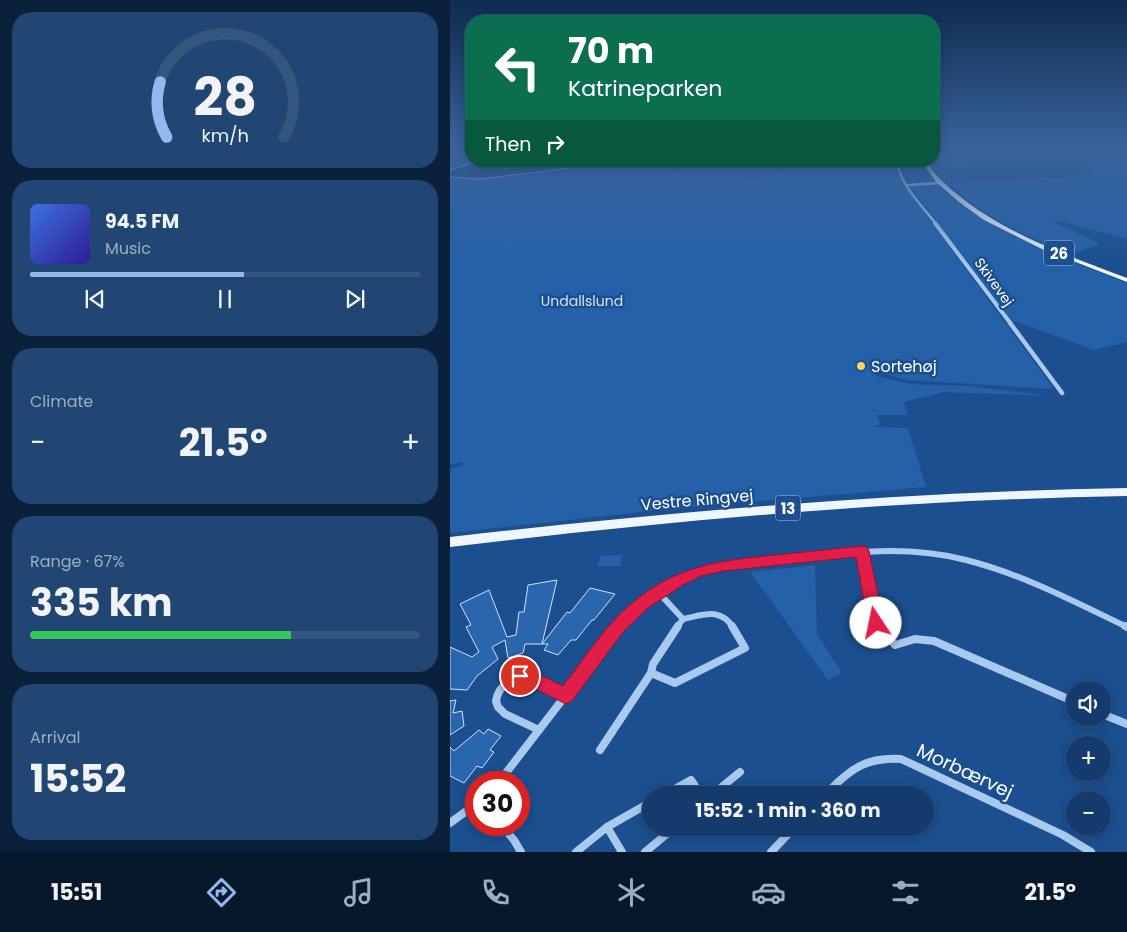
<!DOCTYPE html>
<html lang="en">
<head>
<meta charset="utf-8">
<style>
  body { margin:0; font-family:Poppins,sans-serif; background:#214673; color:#f1f3f6; height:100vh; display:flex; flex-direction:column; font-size:19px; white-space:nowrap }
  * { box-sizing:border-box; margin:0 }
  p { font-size:16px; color:#9dadc1 }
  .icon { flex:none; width:28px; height:28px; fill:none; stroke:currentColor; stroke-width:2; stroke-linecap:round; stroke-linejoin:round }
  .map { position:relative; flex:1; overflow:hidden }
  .panel { display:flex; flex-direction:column; gap:12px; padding:12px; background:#0b203b; width:450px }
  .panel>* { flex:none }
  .top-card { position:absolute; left:15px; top:15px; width:475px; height:152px; border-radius:20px; box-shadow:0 2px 12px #0003,0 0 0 1px #33557e; background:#0b6e4f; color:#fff; overflow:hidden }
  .tools { position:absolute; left:616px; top:681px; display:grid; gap:10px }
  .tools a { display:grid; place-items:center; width:45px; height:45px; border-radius:50%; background:#143b6b; box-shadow:0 2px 12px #0003,0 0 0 1px #33557e; font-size:25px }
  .speed { position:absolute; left:15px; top:771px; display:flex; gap:10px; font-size:25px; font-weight:700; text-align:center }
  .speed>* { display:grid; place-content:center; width:65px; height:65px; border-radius:50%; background:#143b6b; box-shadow:0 2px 12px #0003,0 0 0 1px #33557e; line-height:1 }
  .speed .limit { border:8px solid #d22; background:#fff; color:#111 }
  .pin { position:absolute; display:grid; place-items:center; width:42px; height:42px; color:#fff; margin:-21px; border:2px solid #fff; border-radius:50%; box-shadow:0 1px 5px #0007 }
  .me { position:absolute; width:55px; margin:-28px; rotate:349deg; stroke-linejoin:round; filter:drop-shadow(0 0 4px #0008) }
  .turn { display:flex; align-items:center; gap:18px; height:105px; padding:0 20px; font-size:22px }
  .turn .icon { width:65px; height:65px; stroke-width:2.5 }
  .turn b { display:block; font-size:35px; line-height:42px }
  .then { display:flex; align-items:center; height:48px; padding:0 20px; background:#0003; gap:10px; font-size:19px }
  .big { font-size:38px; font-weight:700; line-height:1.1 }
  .panel .card { flex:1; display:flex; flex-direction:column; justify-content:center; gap:8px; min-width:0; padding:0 18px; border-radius:20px; background:#214673 }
  .panel .dial { align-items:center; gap:0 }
  .dial svg { height:130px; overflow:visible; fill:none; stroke:#33557e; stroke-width:7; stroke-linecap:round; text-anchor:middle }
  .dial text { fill:#f1f3f6; stroke:none }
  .song { display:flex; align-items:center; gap:15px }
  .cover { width:60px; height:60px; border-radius:8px; background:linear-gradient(135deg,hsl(220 70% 55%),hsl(250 70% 35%)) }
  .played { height:5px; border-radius:2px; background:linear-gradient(90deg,#90b9f0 55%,#33557e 55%) }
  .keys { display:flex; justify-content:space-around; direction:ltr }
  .heat { display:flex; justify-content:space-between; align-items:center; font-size:28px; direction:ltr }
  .charge { height:8px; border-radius:4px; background:linear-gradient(90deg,#34c759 67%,#33557e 0) }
  .trip { position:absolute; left:192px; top:786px; width:292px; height:50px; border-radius:25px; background:#143b6b; box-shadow:0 2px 12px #0003,0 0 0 1px #33557e; font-weight:700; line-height:50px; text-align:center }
  .tab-bar { display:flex; height:80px; justify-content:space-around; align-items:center; background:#08182b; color:#9dadc1 }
  .tab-bar .icon { width:35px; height:35px }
  .tab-bar .current { color:#90b9f0 }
  .tab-bar b { font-size:22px; color:#f1f3f6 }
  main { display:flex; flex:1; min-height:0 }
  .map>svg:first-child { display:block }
  .green { fill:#2461a8 }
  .water { fill:#123a6d; stroke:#9cc4f0 }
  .building { fill:#2a66ad; stroke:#cfe3fa }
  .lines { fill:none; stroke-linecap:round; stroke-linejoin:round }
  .minor-far4 { stroke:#a9c9ee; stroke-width:2.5 }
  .minor-far3 { stroke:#a9c9ee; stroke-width:4 }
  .minor-far2 { stroke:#a9c9ee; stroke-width:4.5 }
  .minor-far1 { stroke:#a9c9ee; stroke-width:6 }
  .minor { stroke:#a9c9ee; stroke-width:8 }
  .primary { fill:#f0f6ff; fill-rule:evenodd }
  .route { fill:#e11d48; stroke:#92132f }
  .poi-dot { fill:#ffd166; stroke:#1b4f8f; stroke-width:2 }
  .labels { text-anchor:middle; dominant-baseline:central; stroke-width:5; stroke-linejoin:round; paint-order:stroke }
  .far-street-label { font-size:14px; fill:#fff; stroke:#1b4f8f }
  .far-park-label { font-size:14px; fill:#cfe3fa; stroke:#1b4f8f }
  .shield { fill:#1b4f8f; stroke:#bbcadd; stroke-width:1 }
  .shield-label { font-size:15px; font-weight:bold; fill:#fff }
  .poi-label { font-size:16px; fill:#fff; stroke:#1b4f8f; text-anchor:start }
  .street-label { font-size:16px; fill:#fff; stroke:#1b4f8f }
  .near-street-label { font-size:19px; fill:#fff; stroke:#1b4f8f }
</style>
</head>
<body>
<main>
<section class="panel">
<div class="card dial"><svg viewBox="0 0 100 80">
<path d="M14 69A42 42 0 1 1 86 69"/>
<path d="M14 69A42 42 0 0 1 10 35" stroke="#90b9f0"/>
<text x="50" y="56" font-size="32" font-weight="700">28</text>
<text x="50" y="72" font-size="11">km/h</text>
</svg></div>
<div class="card">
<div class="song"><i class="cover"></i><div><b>94.5 FM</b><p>Music</p></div></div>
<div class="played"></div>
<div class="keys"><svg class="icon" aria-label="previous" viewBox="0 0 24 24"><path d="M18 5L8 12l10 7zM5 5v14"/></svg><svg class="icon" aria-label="pause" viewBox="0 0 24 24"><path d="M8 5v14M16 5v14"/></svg><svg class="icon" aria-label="next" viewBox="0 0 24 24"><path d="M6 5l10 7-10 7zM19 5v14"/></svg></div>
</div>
<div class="card"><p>Climate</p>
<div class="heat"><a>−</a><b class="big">21.5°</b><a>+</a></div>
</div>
<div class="card"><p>Range · 67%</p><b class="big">335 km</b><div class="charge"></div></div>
<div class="card"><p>Arrival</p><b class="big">15:52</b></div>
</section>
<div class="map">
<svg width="677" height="852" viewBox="0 0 677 852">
  <rect width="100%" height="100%" fill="#1b4f8f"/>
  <g class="green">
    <path d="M 0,147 L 21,147 L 21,161 L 29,161 L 0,170 Z"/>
    <path d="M 484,147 L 567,147 L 519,153 L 516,156 L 522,168 L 483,169 L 478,161 L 484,161 Z"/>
    <path d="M 617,147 L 677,147 L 677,239 L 610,221 L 603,222 L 649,243 L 646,246 L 619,254 C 577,237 531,216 499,183 L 643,175 Z"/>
    <path d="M 100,161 L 260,161 L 220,165 L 201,163 L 219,166 L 243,181 L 223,167 L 265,161 L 357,161 L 309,176 L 248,182 L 311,177 L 360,161 L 445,161 L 444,168 L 456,187 L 604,389 L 457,380 L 424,371 L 427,376 L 460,384 L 517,386 L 602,396 L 494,392 L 454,402 L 458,415 L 427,415 L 430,424 L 425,427 L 458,428 L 476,487 L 220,509 L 0,533 L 0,469 L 13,466 L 12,462 L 0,465 L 0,177 L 31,179 L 126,166 L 108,166 Z"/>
    <path d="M 482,185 L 487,186 L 508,202 L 556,230 L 607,256 L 677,283 L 677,342 L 644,350 L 561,320 L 460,186 Z"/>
    <path d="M 172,555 L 170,566 L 147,566 L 150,556 Z"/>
    <path d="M 365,565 L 367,634 L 392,673 L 378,680 L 300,572 Z"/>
  </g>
  <path class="water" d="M 29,161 L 100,161 L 108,166 L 127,167 L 31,179 L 0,177 L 0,170 Z"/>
  <g class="building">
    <path d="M 107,580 L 92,644 L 75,644 L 73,653 L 58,658 L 55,640 L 42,647 L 48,659 L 27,676 L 17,690 L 0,689 L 0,647 L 22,657 L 29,652 L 16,627 L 21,625 L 10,604 L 39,590 L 57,637 L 66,635 L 69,612 L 74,612 L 78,585 Z"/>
    <path d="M 140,588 L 165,594 L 144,620 L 142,620 L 126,640 L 121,640 L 108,655 L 94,650 L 98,644 L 92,644 L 117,612 L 120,613 Z"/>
    <path d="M 6,700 L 3,713 L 12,711 L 14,726 L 0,735 L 0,701 Z"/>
    <path d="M 38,729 L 51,736 L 40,750 L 44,752 L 32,768 L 27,766 L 14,783 L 0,776 L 0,747 L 4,751 L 29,730 L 34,734 Z"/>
  </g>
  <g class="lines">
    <g class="minor-far4">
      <path d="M 447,161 C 448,182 474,208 486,224"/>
      <path d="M 458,185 L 490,183"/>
    </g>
    <path class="minor-far3" d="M 485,223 L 561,324"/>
    <path class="minor-far2" d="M 560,323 L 612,393"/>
    <g class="minor-far1">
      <path d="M 412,551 L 426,623 L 430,627"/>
      <path d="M 208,592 L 233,619 C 254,615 269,607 283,627"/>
      <path d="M 168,627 C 188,604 212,586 241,575 C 270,565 301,563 331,560 C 393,553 454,544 516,560 C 572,574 625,602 677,627"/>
      <path d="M 227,627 L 233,619"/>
    </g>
    <g class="minor">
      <path d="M 429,626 L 445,645 L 465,639 L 484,641 L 625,702"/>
      <path d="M 675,626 L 677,627"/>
      <path d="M 201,673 L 225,683 L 295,648 L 282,626"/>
      <path d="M 652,714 L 677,724"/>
      <path d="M 89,730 L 55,714 L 48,707 L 46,701 C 47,693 51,687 58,682 C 78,669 98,686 116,696"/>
      <path d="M 150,750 L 201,673 L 203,664 L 228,626"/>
      <path d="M 49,782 L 169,626"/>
      <path d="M 378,792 C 401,768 417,757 451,759 L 613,835 L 641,852"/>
      <path d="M 214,795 L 241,780 L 251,795"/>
      <path d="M 262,795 L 290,772"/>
      <path d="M 0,823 L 26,804"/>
      <path d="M 51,825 L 64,840 L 71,852"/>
      <path d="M 157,827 L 172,852"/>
      <path d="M 126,852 L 157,827 L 201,802"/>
      <path d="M 195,852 L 224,828"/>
      <path d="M 321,852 L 344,828"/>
    </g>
    <g class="primary">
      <path d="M 471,161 L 476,161 C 481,168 486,176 493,182 C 544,230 613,254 677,278 L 677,282 L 592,249 L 534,220 L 509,202 L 487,183 Z"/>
      <path d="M 677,488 L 677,496 C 450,500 225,520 0,547 L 0,537 C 225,511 450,492 677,488 Z"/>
    </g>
  </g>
  <linearGradient id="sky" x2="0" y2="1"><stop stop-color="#0f2b4f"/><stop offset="0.55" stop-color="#39639b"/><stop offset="1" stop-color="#39639b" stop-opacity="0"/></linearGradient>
  <rect width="677" height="267" fill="url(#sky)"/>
  <path class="route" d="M 412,546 L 417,547 L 419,551 L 434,623 L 431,628 L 426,630 L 420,628 L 418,623 L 406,557 L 274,571 L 251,576 L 233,585 L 198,608 L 173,632 L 122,701 L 116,704 L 76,684 L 64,682 L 62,676 L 64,671 L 78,669 L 113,686 C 136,656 157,622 187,599 C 229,565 273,560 325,555 C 354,552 383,549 412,546 Z"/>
  <circle class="poi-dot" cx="411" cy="366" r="5"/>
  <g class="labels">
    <g class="far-street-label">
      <text transform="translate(544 282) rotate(54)">Skivevej</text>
    </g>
    <g class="far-park-label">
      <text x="132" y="301">Undallslund</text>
    </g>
    <g class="shield">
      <rect x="594" y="240.5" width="30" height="25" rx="4"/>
      <rect x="325.5" y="495.5" width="25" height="25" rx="4"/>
    </g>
    <g class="shield-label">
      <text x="609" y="253">26</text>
      <text x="338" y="508">13</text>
    </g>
    <g class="poi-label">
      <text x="421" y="366">Sortehøj</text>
    </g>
    <g class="street-label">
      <text transform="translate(247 500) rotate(-5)">Vestre Ringvej</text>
    </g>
    <g class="near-street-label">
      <text transform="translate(515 771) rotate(25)">Morbærvej</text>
    </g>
  </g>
</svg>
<div class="tools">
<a><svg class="icon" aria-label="sound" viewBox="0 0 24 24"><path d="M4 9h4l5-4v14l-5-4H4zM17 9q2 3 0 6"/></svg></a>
<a>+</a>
<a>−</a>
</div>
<div class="speed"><div class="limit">30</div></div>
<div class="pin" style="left:70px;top:676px;background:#d93025"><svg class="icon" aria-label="arrive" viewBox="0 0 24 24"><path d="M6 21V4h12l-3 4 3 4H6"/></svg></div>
<svg class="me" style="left:426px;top:623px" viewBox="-20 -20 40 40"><circle r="19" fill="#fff"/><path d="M0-13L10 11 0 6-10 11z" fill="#e11d48"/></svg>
<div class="trip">15:52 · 1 min · 360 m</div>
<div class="top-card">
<div class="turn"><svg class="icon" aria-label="left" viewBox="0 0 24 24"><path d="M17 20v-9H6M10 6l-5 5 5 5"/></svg><div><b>70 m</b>Katrineparken</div></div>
<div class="then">Then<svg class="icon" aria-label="right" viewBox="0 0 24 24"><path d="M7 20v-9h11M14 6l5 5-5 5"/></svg></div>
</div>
</div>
</main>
<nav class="tab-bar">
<b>15:51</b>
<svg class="icon current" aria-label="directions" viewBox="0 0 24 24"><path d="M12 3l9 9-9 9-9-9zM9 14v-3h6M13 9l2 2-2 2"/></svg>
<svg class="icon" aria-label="music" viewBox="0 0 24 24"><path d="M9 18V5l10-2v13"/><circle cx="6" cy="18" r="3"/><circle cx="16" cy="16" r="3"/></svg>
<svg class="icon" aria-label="phone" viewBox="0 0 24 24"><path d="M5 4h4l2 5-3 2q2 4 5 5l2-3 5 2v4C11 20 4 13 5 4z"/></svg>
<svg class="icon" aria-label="climate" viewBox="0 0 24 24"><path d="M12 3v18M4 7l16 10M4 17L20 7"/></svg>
<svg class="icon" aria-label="car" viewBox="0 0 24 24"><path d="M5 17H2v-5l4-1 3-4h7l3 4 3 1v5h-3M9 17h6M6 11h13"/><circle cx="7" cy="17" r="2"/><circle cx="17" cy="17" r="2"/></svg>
<svg class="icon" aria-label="filters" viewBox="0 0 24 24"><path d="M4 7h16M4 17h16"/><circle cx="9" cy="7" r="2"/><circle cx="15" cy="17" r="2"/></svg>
<b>21.5°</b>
</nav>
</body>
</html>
